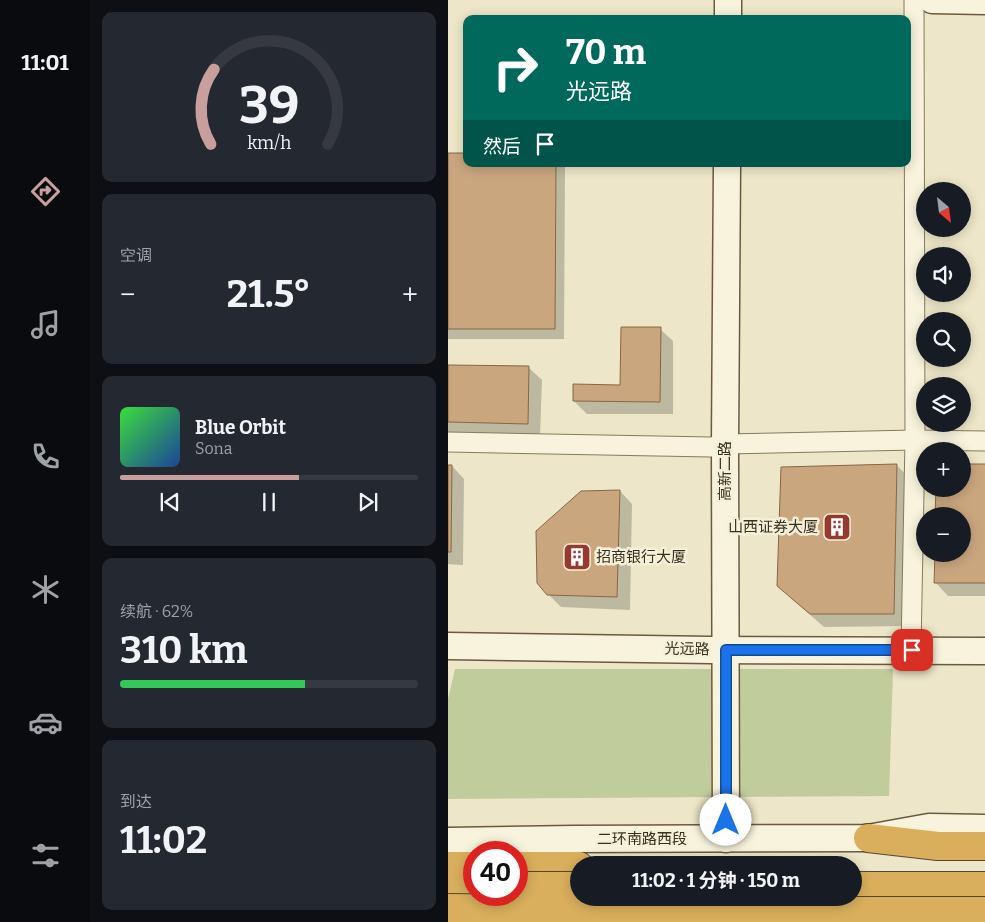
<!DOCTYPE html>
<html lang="zh">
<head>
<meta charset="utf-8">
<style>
  body { margin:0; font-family:Bitter,"Noto Sans SC",serif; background:#242831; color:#f1f3f6; height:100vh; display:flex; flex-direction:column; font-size:19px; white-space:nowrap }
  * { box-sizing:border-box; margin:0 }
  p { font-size:16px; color:#9ea1a6 }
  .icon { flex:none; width:28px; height:28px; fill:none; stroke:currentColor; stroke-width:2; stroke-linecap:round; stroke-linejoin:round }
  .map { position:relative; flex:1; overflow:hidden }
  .side { display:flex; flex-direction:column; gap:12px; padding:12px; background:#0d0f14; width:358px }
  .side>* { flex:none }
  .guide { position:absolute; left:15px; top:15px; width:448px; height:152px; border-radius:10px; box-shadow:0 2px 12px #0003; background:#00695c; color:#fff; overflow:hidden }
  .needle { width:32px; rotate:152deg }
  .buttons { position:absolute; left:468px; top:182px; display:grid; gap:10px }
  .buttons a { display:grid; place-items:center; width:55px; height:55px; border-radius:50%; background:#171b24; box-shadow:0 2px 12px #0003; font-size:25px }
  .speed { position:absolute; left:15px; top:841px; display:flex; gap:10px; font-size:25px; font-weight:700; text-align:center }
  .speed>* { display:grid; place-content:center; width:65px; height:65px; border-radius:50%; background:#171b24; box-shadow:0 2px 12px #0003; line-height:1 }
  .speed .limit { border:8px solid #d22; background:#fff; color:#111 }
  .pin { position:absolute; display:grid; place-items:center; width:42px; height:42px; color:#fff; margin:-21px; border-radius:10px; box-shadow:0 2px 8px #0006 }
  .me { position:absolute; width:55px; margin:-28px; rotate:0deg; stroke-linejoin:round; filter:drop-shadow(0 0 4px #0008) }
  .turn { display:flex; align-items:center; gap:18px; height:105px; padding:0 20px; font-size:22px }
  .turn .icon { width:65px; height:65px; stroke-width:2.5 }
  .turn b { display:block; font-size:35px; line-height:42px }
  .then { display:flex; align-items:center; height:48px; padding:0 20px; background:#0003; gap:10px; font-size:19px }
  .big { font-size:38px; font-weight:700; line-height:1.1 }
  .side .tile { flex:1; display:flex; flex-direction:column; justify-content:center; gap:8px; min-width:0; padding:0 18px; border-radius:10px; background:#242831 }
  .side .dial { align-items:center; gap:0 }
  .dial svg { height:130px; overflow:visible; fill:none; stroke:#363941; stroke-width:7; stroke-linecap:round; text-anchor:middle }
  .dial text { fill:#f1f3f6; stroke:none }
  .song { display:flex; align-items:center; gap:15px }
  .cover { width:60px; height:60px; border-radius:8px; background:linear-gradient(135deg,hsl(120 70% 55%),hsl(220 70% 35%)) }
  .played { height:5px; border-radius:2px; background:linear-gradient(90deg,#c89f9c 60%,#363941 60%) }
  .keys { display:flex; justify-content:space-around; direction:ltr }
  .heat { display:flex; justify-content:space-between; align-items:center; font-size:28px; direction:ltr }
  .charge { height:8px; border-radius:4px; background:linear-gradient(90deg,#34c759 62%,#363941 0) }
  .trip { position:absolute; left:122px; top:856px; width:292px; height:50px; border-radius:25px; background:#171b24; box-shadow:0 2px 12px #0003; font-weight:700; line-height:50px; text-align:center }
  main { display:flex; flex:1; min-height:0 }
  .tabs { display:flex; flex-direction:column; width:90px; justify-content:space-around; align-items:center; background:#090b0e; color:#9ea1a6 }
  .tabs .icon { width:35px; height:35px }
  .tabs .selected { color:#c89f9c }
  .tabs b { font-size:22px; color:#f1f3f6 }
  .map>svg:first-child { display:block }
  .green { fill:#c1cc9c }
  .shadow { fill:#0003 }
  .building { fill:#caa67f; stroke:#864 }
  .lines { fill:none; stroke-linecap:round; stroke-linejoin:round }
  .street-casing { stroke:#89795d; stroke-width:21 }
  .secondary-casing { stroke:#6b5a41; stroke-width:29 }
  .highway-casing { stroke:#574731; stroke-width:30 }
  .street { stroke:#f8f3dc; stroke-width:19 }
  .secondary { stroke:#f8f3dc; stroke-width:26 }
  .highway { stroke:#d9af5d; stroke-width:28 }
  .highway-bridge-casing { stroke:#574731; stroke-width:30; stroke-linecap:butt }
  .highway-bridge { stroke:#d9af5d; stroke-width:28 }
  .route-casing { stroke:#114b97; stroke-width:12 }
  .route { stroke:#1a73e8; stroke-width:9 }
  .labels { text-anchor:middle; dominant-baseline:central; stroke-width:5; stroke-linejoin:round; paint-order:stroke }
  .street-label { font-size:15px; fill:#3a3021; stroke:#f5f0d8 }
  .poi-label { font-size:15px; fill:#3a3021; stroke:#f5f0d8; text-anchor:end }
</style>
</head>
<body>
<main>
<nav class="tabs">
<b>11:01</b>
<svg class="icon selected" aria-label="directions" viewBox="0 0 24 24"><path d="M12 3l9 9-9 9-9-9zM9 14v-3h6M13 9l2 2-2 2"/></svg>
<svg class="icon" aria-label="music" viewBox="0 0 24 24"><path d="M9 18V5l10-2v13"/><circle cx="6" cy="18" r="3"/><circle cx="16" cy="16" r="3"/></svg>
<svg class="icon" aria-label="phone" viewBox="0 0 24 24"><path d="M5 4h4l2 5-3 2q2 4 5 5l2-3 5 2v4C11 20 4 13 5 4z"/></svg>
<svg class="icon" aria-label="climate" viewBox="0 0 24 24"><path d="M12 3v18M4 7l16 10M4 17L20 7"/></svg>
<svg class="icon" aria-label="car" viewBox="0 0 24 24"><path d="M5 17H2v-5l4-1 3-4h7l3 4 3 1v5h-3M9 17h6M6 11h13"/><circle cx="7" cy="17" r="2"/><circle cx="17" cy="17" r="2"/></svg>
<svg class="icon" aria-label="filters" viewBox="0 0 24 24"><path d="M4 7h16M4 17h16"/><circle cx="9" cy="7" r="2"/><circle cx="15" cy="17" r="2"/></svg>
</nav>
<section class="side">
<div class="tile dial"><svg viewBox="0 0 100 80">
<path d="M14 69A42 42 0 1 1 86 69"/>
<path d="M14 69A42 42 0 0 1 16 23" stroke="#c89f9c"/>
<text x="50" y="56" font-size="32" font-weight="700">39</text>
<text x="50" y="72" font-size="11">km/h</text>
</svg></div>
<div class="tile"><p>空调</p>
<div class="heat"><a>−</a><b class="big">21.5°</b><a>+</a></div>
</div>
<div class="tile">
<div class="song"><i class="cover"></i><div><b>Blue Orbit</b><p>Sona</p></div></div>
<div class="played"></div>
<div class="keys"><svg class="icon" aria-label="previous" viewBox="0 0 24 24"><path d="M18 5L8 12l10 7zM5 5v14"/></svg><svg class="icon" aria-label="pause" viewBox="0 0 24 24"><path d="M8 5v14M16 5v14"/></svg><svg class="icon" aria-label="next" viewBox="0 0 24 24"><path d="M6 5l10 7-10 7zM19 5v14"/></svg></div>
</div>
<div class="tile"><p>续航 · 62%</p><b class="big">310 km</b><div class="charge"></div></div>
<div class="tile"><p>到达</p><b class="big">11:02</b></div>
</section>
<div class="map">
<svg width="538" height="922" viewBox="0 0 538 922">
  <rect width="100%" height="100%" fill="#ede6c8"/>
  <path class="green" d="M 7,669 L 445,669 L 441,796 L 0,799 L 0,699 Z"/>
  <g class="shadow">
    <path d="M 0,154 L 19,164 L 117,164 L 116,339 L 0,339 Z"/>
    <path d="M 212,329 L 225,341 L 225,414 L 139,414 L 126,401 L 173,386 Z"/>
    <path d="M 0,366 L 81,368 L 94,380 L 92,436 L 0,434 Z"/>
    <path d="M 514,465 L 538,465 L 538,596 L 500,596 L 488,583 L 488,554 L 514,554 L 514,516 L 489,516 L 489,489 L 514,489 Z"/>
    <path d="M 0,466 L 4,466 L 16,479 L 15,565 L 0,564 Z"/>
    <path d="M 449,466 L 462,478 L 458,626 L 376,627 L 343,598 L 330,585 Z"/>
    <path d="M 172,491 L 184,504 L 182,610 L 113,607 L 100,594 Z"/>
  </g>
  <g class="building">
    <path d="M 0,153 L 19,153 L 19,164 L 108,164 L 107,329 L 0,329 Z"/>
    <path d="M 173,327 L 213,327 L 212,402 L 125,401 L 125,384 L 172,385 Z"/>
    <path d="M 0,365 L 81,366 L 80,424 L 0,422 Z"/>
    <path d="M 449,464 L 446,614 L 362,614 L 329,586 L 333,467 Z"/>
    <path d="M 514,464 L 538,464 L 538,583 L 486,583 L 487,554 L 514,554 L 514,516 L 487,516 L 488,489 L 514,489 Z"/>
    <path d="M 0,465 L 4,465 L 3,552 L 0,552 Z"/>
    <path d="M 172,490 L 169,597 L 99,595 L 89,583 L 88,531 L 133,491 Z"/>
  </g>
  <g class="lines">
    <defs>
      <g id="street">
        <path d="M 0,442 L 263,447 L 277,444 L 467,440 L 538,441"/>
        <path d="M 463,650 L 467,440 L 466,0"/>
      </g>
      <g id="secondary">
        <path d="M 484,0 L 538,1"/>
        <path d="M 280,19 L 280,0"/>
        <path d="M 0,646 L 263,650 L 538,651"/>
        <path d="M 278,839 L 277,444 L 279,164"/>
        <path d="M 0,841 L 126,839 L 420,838 L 481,827 L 538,828"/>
      </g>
      <g id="highway">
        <path d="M 420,838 L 490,846 L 538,846"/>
        <path d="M 0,866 L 26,866"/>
        <path d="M 69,866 L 131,866"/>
        <path d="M 0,886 L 26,886"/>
        <path d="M 406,886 L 538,886"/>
      </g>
    </defs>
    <use href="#street" class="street-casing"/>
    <use href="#secondary" class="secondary-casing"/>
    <use href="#highway" class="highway-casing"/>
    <use href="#street" class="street"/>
    <use href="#secondary" class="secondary"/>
    <use href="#highway" class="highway"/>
    <defs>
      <g id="highway-bridge">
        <path d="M 69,886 L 131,886"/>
        <path d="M 0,908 L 236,911 L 538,911"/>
      </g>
    </defs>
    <use href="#highway-bridge" class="highway-bridge-casing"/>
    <use href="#highway-bridge" class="highway-bridge"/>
  </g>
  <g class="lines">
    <defs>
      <path id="route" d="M 278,820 L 278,650 L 464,650"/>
    </defs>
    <use href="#route" class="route-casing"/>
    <use href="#route" class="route"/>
  </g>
  <defs>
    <symbol id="building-square" viewBox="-11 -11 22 22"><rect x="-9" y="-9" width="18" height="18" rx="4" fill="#96392f" stroke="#f5f0d8"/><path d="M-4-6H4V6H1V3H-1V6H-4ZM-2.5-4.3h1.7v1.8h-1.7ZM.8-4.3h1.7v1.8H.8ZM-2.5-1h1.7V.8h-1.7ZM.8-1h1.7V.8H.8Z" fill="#fff"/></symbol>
  </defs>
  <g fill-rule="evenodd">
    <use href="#building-square" x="373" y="511" width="32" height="32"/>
    <use href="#building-square" x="113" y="541" width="32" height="32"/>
  </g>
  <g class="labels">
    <g class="street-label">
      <text transform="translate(277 471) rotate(-90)">高新二路</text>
      <text transform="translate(239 649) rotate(1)">光远路</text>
      <text x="194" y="839">二环南路西段</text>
    </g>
    <g class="poi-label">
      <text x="370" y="527">山西证券大厦</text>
      <text x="148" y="557" text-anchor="start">招商银行大厦</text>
    </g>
  </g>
</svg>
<div class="buttons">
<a><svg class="needle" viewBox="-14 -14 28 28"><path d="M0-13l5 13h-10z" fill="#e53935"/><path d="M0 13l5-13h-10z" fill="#9ea1a6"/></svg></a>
<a><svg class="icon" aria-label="sound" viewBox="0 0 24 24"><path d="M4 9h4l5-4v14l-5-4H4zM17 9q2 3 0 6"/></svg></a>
<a><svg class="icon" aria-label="search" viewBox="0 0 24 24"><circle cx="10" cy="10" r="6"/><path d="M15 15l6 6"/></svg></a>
<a><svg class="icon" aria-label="layers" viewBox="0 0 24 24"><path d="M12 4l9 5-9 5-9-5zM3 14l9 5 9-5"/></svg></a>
<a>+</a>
<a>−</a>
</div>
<div class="speed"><div class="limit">40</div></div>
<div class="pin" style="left:464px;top:650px;background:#d93025"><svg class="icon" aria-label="arrive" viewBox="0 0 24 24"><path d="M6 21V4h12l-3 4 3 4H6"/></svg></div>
<svg class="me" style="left:278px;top:820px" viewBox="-20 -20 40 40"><circle r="19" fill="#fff"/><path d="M0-13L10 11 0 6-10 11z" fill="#1a73e8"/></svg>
<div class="trip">11:02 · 1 分钟 · 150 m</div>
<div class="guide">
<div class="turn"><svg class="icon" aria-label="right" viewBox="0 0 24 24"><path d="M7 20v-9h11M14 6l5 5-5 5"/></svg><div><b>70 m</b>光远路</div></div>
<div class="then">然后<svg class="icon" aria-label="arrive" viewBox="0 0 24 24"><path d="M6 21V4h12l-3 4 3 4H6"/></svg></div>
</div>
</div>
</main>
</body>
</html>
